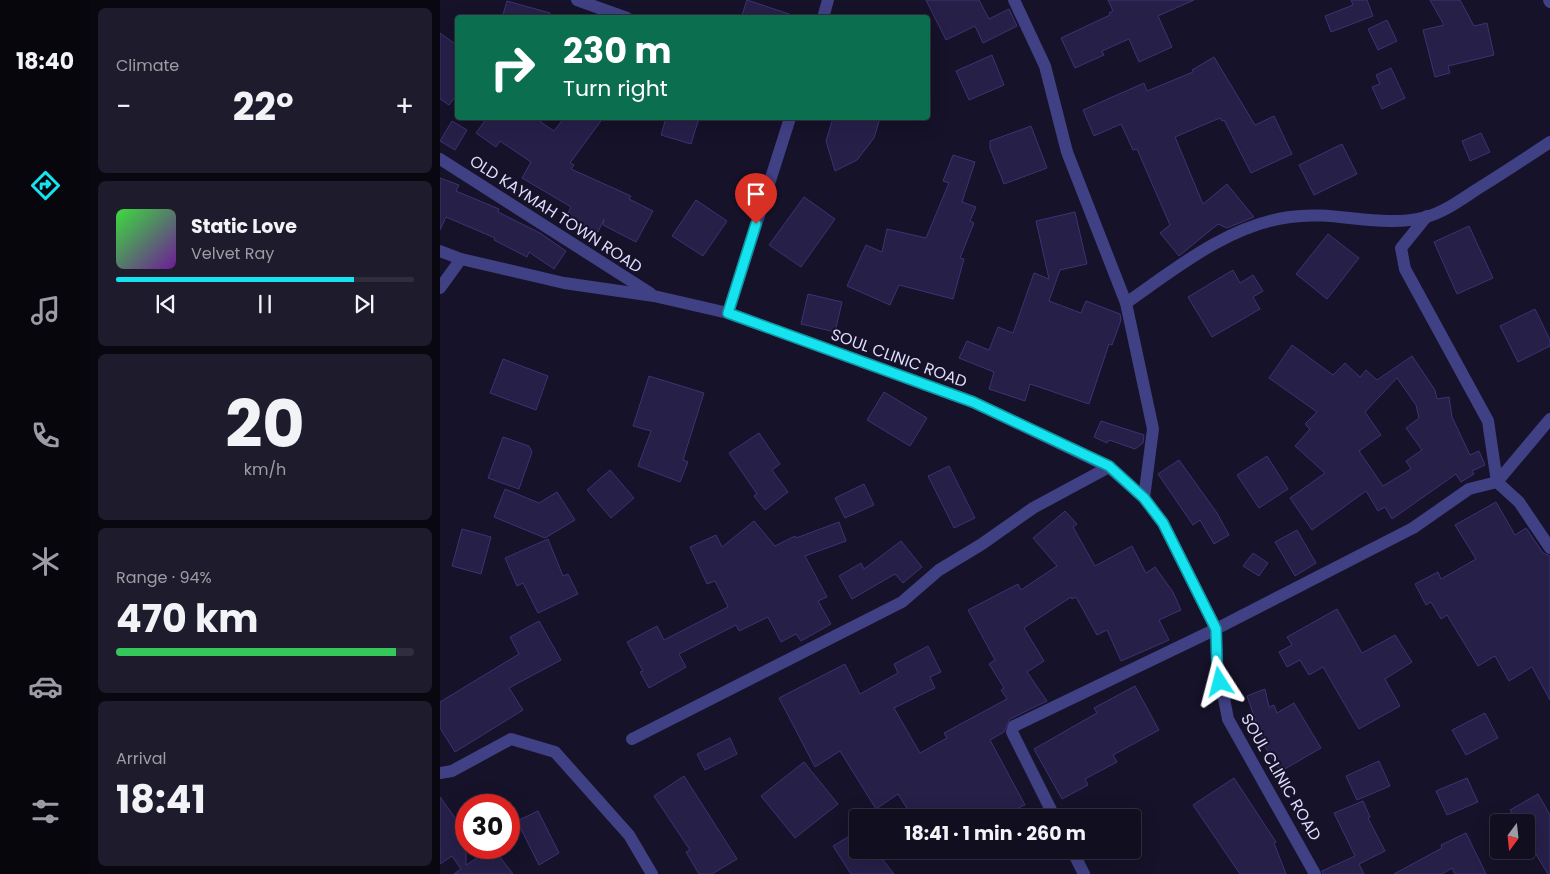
<!DOCTYPE html>
<html lang="en">
<head>
<meta charset="utf-8">
<style>
  body { margin:0; font-family:Poppins,sans-serif; background:#1e1c2c; color:#f1f3f6; height:100vh; display:flex; flex-direction:column; font-size:19px; white-space:nowrap }
  * { box-sizing:border-box; margin:0 }
  p { font-size:16px; color:#9c9ca4 }
  .icon { flex:none; width:28px; height:28px; fill:none; stroke:currentColor; stroke-width:2; stroke-linecap:round; stroke-linejoin:round }
  .map { position:relative; flex:1; overflow:hidden }
  .side { display:flex; flex-direction:column; gap:8px; padding:8px; background:#090811; width:350px }
  .side>* { flex:none }
  .top-card { position:absolute; left:15px; top:15px; width:475px; height:105px; border-radius:5px; box-shadow:0 5px 20px #0002,0 0 0 1px #302e3d; background:#0b6e4f; color:#fff; overflow:hidden }
  .needle { width:32px; rotate:195deg }
  .controls { position:absolute; left:1050px; top:814px; display:grid; gap:10px }
  .controls a { display:grid; place-items:center; width:45px; height:45px; border-radius:5px; background:#100e1f; box-shadow:0 5px 20px #0002,0 0 0 1px #302e3d; font-size:25px }
  .speed { position:absolute; left:15px; top:794px; display:flex; gap:10px; font-size:25px; font-weight:700; text-align:center }
  .speed>* { display:grid; place-content:center; width:65px; height:65px; border-radius:50%; background:#100e1f; box-shadow:0 5px 20px #0002,0 0 0 1px #302e3d; line-height:1 }
  .speed .limit { border:8px solid #d22; background:#fff; color:#111 }
  .pin { position:absolute; display:grid; place-items:center; width:42px; height:42px; color:#fff; margin:-51px -21px; border-radius:50% 50% 50% 0; rotate:-45deg; box-shadow:0 0 5px #0007 }
  .pin .icon { rotate:45deg }
  .me { position:absolute; width:55px; margin:-28px; rotate:351deg; stroke-linejoin:round; filter:drop-shadow(0 0 4px #0008) }
  .turn { display:flex; align-items:center; gap:18px; height:105px; padding:0 25px; font-size:22px }
  .turn .icon { width:65px; height:65px; stroke-width:2.5 }
  .turn b { display:block; font-size:35px; line-height:42px }
  .big { font-size:38px; font-weight:700; line-height:1.1 }
  .side .tile { flex:1; display:flex; flex-direction:column; justify-content:center; gap:8px; min-width:0; padding:0 18px; border-radius:8px; background:#1e1c2c }
  .side .dial { align-items:center; gap:0 }
  .dial b { font-size:65px; line-height:1 }
  .song { display:flex; align-items:center; gap:15px }
  .cover { width:60px; height:60px; border-radius:8px; background:linear-gradient(135deg,hsl(120 70% 55%),hsl(280 70% 35%)) }
  .played { height:5px; border-radius:2px; background:linear-gradient(90deg,#15e3f0 80%,#302e3d 80%) }
  .keys { display:flex; justify-content:space-around; direction:ltr }
  .heat { display:flex; justify-content:space-between; align-items:center; font-size:28px; direction:ltr }
  .charge { height:8px; border-radius:4px; background:linear-gradient(90deg,#34c759 94%,#302e3d 0) }
  .trip { position:absolute; left:409px; top:809px; width:292px; height:50px; border-radius:5px; background:#100e1f; box-shadow:0 5px 20px #0002,0 0 0 1px #302e3d; font-weight:700; line-height:50px; text-align:center }
  main { display:flex; flex:1; min-height:0 }
  .tab-bar { display:flex; flex-direction:column; width:90px; justify-content:space-around; align-items:center; background:#06060c; color:#9c9ca4 }
  .tab-bar .icon { width:35px; height:35px }
  .tab-bar .active { color:#15e3f0 }
  .tab-bar b { font-size:22px; color:#f1f3f6 }
  .map>svg:first-child { display:block }
  .building { fill:#261f48; stroke:#3d3373; fill-rule:evenodd }
  .lines { fill:none; stroke-linecap:round; stroke-linejoin:round }
  .minor { stroke:#404084; stroke-width:12 }
  .route-casing { stroke:#0e949c; stroke-width:12 }
  .route { stroke:#15e3f0; stroke-width:9 }
  .labels { text-anchor:middle; dominant-baseline:central; stroke-width:4; stroke-linejoin:round; paint-order:stroke }
  .street-label { font-size:16px; fill:#dfdcfd; stroke:#151229 }
</style>
</head>
<body>
<main>
<nav class="tab-bar">
<b>18:40</b>
<svg class="icon active" aria-label="directions" viewBox="0 0 24 24"><path d="M12 3l9 9-9 9-9-9zM9 14v-3h6M13 9l2 2-2 2"/></svg>
<svg class="icon" aria-label="music" viewBox="0 0 24 24"><path d="M9 18V5l10-2v13"/><circle cx="6" cy="18" r="3"/><circle cx="16" cy="16" r="3"/></svg>
<svg class="icon" aria-label="phone" viewBox="0 0 24 24"><path d="M5 4h4l2 5-3 2q2 4 5 5l2-3 5 2v4C11 20 4 13 5 4z"/></svg>
<svg class="icon" aria-label="climate" viewBox="0 0 24 24"><path d="M12 3v18M4 7l16 10M4 17L20 7"/></svg>
<svg class="icon" aria-label="car" viewBox="0 0 24 24"><path d="M5 17H2v-5l4-1 3-4h7l3 4 3 1v5h-3M9 17h6M6 11h13"/><circle cx="7" cy="17" r="2"/><circle cx="17" cy="17" r="2"/></svg>
<svg class="icon" aria-label="filters" viewBox="0 0 24 24"><path d="M4 7h16M4 17h16"/><circle cx="9" cy="7" r="2"/><circle cx="15" cy="17" r="2"/></svg>
</nav>
<section class="side">
<div class="tile"><p>Climate</p>
<div class="heat"><a>−</a><b class="big">22°</b><a>+</a></div>
</div>
<div class="tile">
<div class="song"><i class="cover"></i><div><b>Static Love</b><p>Velvet Ray</p></div></div>
<div class="played"></div>
<div class="keys"><svg class="icon" aria-label="previous" viewBox="0 0 24 24"><path d="M18 5L8 12l10 7zM5 5v14"/></svg><svg class="icon" aria-label="pause" viewBox="0 0 24 24"><path d="M8 5v14M16 5v14"/></svg><svg class="icon" aria-label="next" viewBox="0 0 24 24"><path d="M6 5l10 7-10 7zM19 5v14"/></svg></div>
</div>
<div class="tile dial"><b>20</b><p>km/h</p></div>
<div class="tile"><p>Range · 94%</p><b class="big">470 km</b><div class="charge"></div></div>
<div class="tile"><p>Arrival</p><b class="big">18:41</b></div>
</section>
<div class="map">
<svg width="1110" height="874" viewBox="0 0 1110 874">
  <rect width="100%" height="100%" fill="#151229"/>
  <g class="building">
    <path d="M 307,0 L 352,15 L 352,18 L 301,18 Z"/>
    <path d="M 486,0 L 539,0 L 549,19 L 569,9 L 577,26 L 543,43 L 535,26 L 506,40 Z"/>
    <path d="M 668,0 L 754,0 L 718,16 L 732,47 L 699,62 L 689,39 L 662,51 L 664,55 L 635,68 L 621,38 L 670,15 L 669,13 L 673,11 Z"/>
    <path d="M 911,0 L 927,0 L 933,16 L 891,32 L 885,16 L 913,5 Z"/>
    <path d="M 990,0 L 1020,0 L 1034,26 L 1047,23 L 1054,55 L 1008,66 L 1010,73 L 995,77 L 983,30 L 1004,25 Z"/>
    <path d="M 67,1 L 110,13 L 110,18 L 62,18 Z"/>
    <path d="M 947,20 L 957,41 L 938,50 L 928,29 Z"/>
    <path d="M 0,33 L 18,46 L 18,93 L 9,105 L 0,99 Z"/>
    <path d="M 552,55 L 564,85 L 529,100 L 516,71 Z"/>
    <path d="M 774,57 L 815,125 L 834,116 L 852,154 L 811,173 L 784,120 L 782,121 L 780,118 L 735,137 L 763,204 L 787,184 L 814,217 L 787,228 L 778,224 L 739,256 L 720,233 L 730,225 L 697,149 L 693,150 L 681,124 L 654,136 L 643,110 L 704,83 L 707,91 L 753,72 L 752,70 Z"/>
    <path d="M 951,68 L 965,98 L 942,109 L 932,87 L 940,84 L 936,75 Z"/>
    <path d="M 47,118 L 95,118 L 114,131 L 124,118 L 163,118 L 130,163 L 134,165 L 131,169 L 191,196 L 189,199 L 213,211 L 196,242 L 163,225 L 164,219 L 158,232 L 126,217 L 131,207 L 82,178 L 91,162 L 60,141 L 56,147 L 36,133 Z"/>
    <path d="M 226,118 L 259,118 L 251,144 L 221,135 Z"/>
    <path d="M 393,118 L 440,118 L 434,138 L 417,160 L 395,171 L 386,141 Z"/>
    <path d="M 12,121 L 27,130 L 15,150 L 0,141 Z"/>
    <path d="M 591,126 L 607,168 L 564,184 L 550,148 L 550,141 Z"/>
    <path d="M 1041,133 L 1050,152 L 1030,161 L 1022,141 Z"/>
    <path d="M 902,144 L 917,174 L 874,195 L 859,165 Z"/>
    <path d="M 513,155 L 535,162 L 522,202 L 536,207 L 530,221 L 534,223 L 520,258 L 524,259 L 513,299 L 459,285 L 450,305 L 407,286 L 426,245 L 442,252 L 447,229 L 486,238 L 509,183 L 503,181 Z"/>
    <path d="M 0,178 L 19,185 L 16,191 L 59,209 L 58,212 L 100,233 L 126,251 L 114,269 L 89,252 L 87,257 L 54,240 L 55,238 L 6,217 L 0,230 Z"/>
    <path d="M 364,197 L 395,219 L 361,267 L 329,245 Z"/>
    <path d="M 256,200 L 287,221 L 263,256 L 232,236 Z"/>
    <path d="M 635,212 L 647,264 L 620,270 L 609,301 L 641,313 L 646,301 L 680,314 L 681,320 L 672,345 L 669,344 L 649,404 L 590,384 L 585,401 L 549,389 L 554,372 L 519,358 L 527,341 L 549,350 L 558,327 L 573,333 L 594,273 L 609,279 L 596,221 Z"/>
    <path d="M 1029,226 L 1053,278 L 1017,294 L 994,242 Z"/>
    <path d="M 888,234 L 919,258 L 887,299 L 856,274 Z"/>
    <path d="M 793,270 L 800,283 L 813,275 L 823,291 L 813,297 L 820,309 L 772,337 L 748,297 Z"/>
    <path d="M 368,294 L 402,302 L 395,332 L 361,324 Z"/>
    <path d="M 1095,309 L 1110,340 L 1110,346 L 1078,362 L 1060,326 Z"/>
    <path d="M 852,345 L 893,375 L 905,363 L 920,377 L 926,370 L 937,380 L 972,356 L 995,390 L 997,399 L 1009,397 L 1012,417 L 1030,455 L 1039,451 L 1045,465 L 1032,471 L 1034,474 L 1021,482 L 1016,474 L 952,519 L 945,507 L 938,511 L 926,491 L 872,530 L 850,498 L 885,473 L 855,446 L 870,429 L 865,424 L 877,412 L 829,378 ZM 957,378 L 976,405 L 979,418 L 966,428 L 982,450 L 966,461 L 971,469 L 943,486 L 919,451 L 941,435 L 925,412 Z"/>
    <path d="M 63,359 L 108,376 L 96,410 L 50,393 Z"/>
    <path d="M 209,376 L 264,393 L 243,460 L 248,462 L 240,482 L 198,466 L 211,431 L 193,426 Z"/>
    <path d="M 444,392 L 487,418 L 470,446 L 427,420 Z"/>
    <path d="M 661,421 L 704,435 L 703,443 L 695,449 L 669,440 L 667,443 L 654,437 Z"/>
    <path d="M 319,433 L 340,464 L 332,470 L 348,492 L 325,510 L 314,496 L 317,494 L 289,453 Z"/>
    <path d="M 63,437 L 89,446 L 92,452 L 79,489 L 48,478 Z"/>
    <path d="M 827,456 L 848,489 L 819,508 L 797,475 Z"/>
    <path d="M 739,460 L 777,513 L 789,535 L 774,544 L 760,520 L 753,525 L 718,474 Z"/>
    <path d="M 509,466 L 535,518 L 514,528 L 488,476 Z"/>
    <path d="M 170,470 L 194,498 L 171,518 L 147,490 Z"/>
    <path d="M 424,484 L 434,505 L 405,518 L 395,498 Z"/>
    <path d="M 65,489 L 99,503 L 117,492 L 135,520 L 105,538 L 54,517 Z"/>
    <path d="M 1056,502 L 1075,535 L 1086,528 L 1103,553 L 1110,556 L 1110,700 L 1092,667 L 1069,681 L 1055,656 L 1038,666 L 1007,615 L 1001,619 L 991,602 L 986,605 L 975,584 L 998,572 L 1001,579 L 1036,559 L 1015,525 Z"/>
    <path d="M 625,511 L 637,524 L 633,527 L 655,566 L 692,546 L 706,573 L 715,567 L 733,592 L 741,610 L 719,620 L 729,640 L 681,661 L 667,630 L 657,635 L 636,597 L 632,599 L 631,597 L 584,628 L 604,661 L 587,672 L 607,701 L 570,719 L 564,732 L 550,740 L 585,805 L 555,818 L 473,818 L 458,794 L 436,809 L 400,751 L 375,767 L 339,698 L 405,664 L 420,694 L 458,673 L 454,664 L 488,646 L 501,672 L 490,677 L 495,688 L 454,708 L 480,753 L 507,738 L 504,733 L 567,699 L 561,690 L 564,688 L 549,664 L 555,660 L 528,610 L 578,584 L 581,590 L 617,566 L 593,538 Z"/>
    <path d="M 314,521 L 335,546 L 355,536 L 356,538 L 399,522 L 406,541 L 365,556 L 387,597 L 378,601 L 391,624 L 361,641 L 356,634 L 341,642 L 328,617 L 299,631 L 296,625 L 239,654 L 246,667 L 209,688 L 200,672 L 203,671 L 187,642 L 217,626 L 224,640 L 288,607 L 275,581 L 267,584 L 250,547 L 276,535 L 282,547 Z"/>
    <path d="M 22,529 L 51,537 L 41,574 L 12,566 Z"/>
    <path d="M 857,530 L 876,563 L 855,576 L 835,542 Z"/>
    <path d="M 108,539 L 123,576 L 128,574 L 138,594 L 98,613 L 83,583 L 77,586 L 65,558 Z"/>
    <path d="M 461,541 L 482,567 L 463,583 L 455,574 L 412,599 L 399,576 L 421,563 L 424,569 Z"/>
    <path d="M 813,553 L 828,563 L 819,576 L 803,566 Z"/>
    <path d="M 897,609 L 922,653 L 955,635 L 972,662 L 945,679 L 960,706 L 919,729 L 883,667 L 869,675 L 860,660 L 847,667 L 839,652 L 852,645 L 847,637 Z"/>
    <path d="M 99,621 L 121,660 L 69,688 L 83,710 L 15,752 L 0,728 L 0,702 L 79,654 L 70,637 Z"/>
    <path d="M 695,686 L 719,730 L 673,755 L 677,762 L 645,779 L 648,785 L 622,799 L 594,749 L 657,713 L 654,708 Z"/>
    <path d="M 825,689 L 829,707 L 834,705 L 837,713 L 854,703 L 881,748 L 843,770 L 841,767 L 838,768 L 825,747 L 807,696 Z"/>
    <path d="M 1045,713 L 1058,738 L 1026,755 L 1012,730 Z"/>
    <path d="M 290,738 L 297,754 L 265,770 L 257,754 Z"/>
    <path d="M 939,761 L 950,786 L 917,800 L 906,776 Z"/>
    <path d="M 364,762 L 398,804 L 355,838 L 321,796 Z"/>
    <path d="M 244,776 L 297,859 L 272,874 L 259,874 L 246,852 L 250,850 L 214,796 Z"/>
    <path d="M 794,778 L 836,842 L 834,843 L 846,874 L 800,874 L 753,805 Z"/>
    <path d="M 1027,778 L 1038,802 L 1007,815 L 996,791 Z"/>
    <path d="M 1098,794 L 1110,815 L 1110,874 L 1108,874 L 1086,838 L 1086,822 L 1077,822 L 1070,810 Z"/>
    <path d="M 0,797 L 26,833 L 26,865 L 53,848 L 73,874 L 14,874 L 21,869 L 12,856 L 0,864 Z"/>
    <path d="M 923,801 L 930,817 L 928,818 L 945,851 L 919,864 L 924,874 L 883,874 L 882,871 L 915,856 L 894,813 Z"/>
    <path d="M 98,811 L 119,853 L 99,865 L 77,821 Z"/>
    <path d="M 418,831 L 417,850 L 435,850 L 454,874 L 411,874 L 393,846 Z"/>
    <path d="M 1026,833 L 1046,874 L 1015,874 L 1012,868 L 1002,874 L 954,874 L 1002,848 L 1001,845 Z"/>
  </g>
  <g class="lines">
    <g class="minor">
      <path d="M 137,0 L 187,18"/>
      <path d="M 574,0 L 605,66 L 627,152 L 686,303"/>
      <path d="M 1109,0 L 1110,2"/>
      <path d="M 383,18 L 388,0"/>
      <path d="M 0,159 L 210,293"/>
      <path d="M 987,216 L 961,248 L 965,269 L 1048,421 L 1057,482"/>
      <path d="M 0,251 L 21,259 L 124,283 L 214,296 L 288,313 L 533,402 L 669,467 L 704,498 L 723,523 L 776,629 L 777,663 L 788,719 L 875,874"/>
      <path d="M 0,288 L 21,259"/>
      <path d="M 288,313 L 350,118"/>
      <path d="M 1057,482 L 1110,419"/>
      <path d="M 704,498 L 713,429 L 686,303 C 735,269 788,225 850,217 C 895,210 941,229 986,217 C 1005,212 1023,198 1039,188 C 1063,173 1086,158 1110,142"/>
      <path d="M 192,739 L 462,602 L 499,570 L 542,544 L 593,508 L 669,467"/>
      <path d="M 0,773 L 12,771 L 71,739 L 115,752 L 189,835 L 212,874"/>
      <path d="M 615,818 L 572,732 L 574,726 L 776,629 L 973,528 L 1029,489 L 1057,482 L 1079,502 L 1110,548"/>
      <path d="M 632,850 L 644,874"/>
    </g>
  </g>
  <g class="lines">
    <defs>
      <path id="route" d="M 316,224 L 288,313 L 533,402 L 669,466 L 704,498 L 723,523 L 776,629 L 777,663 L 780,682"/>
    </defs>
    <use href="#route" class="route-casing"/>
    <use href="#route" class="route"/>
  </g>
  <g class="labels">
    <g class="street-label">
      <text transform="translate(116 214) rotate(33)">OLD KAYMAH TOWN ROAD</text>
      <text transform="translate(459 358) rotate(20)">SOUL CLINIC ROAD</text>
      <text transform="translate(841 777) rotate(60)">SOUL CLINIC ROAD</text>
    </g>
  </g>
</svg>
<div class="controls">
<a><svg class="needle" viewBox="-14 -14 28 28"><path d="M0-13l5 13h-10z" fill="#e53935"/><path d="M0 13l5-13h-10z" fill="#9c9ca4"/></svg></a>
</div>
<div class="speed"><div class="limit">30</div></div>
<div class="pin" style="left:316px;top:224px;background:#d93025"><svg class="icon" aria-label="arrive" viewBox="0 0 24 24"><path d="M6 21V4h12l-3 4 3 4H6"/></svg></div>
<svg class="me" style="left:780px;top:682px" viewBox="-20 -20 40 40"><path d="M0-17L14 15 0 8-14 15z" fill="#15e3f0" stroke="#fff" stroke-width="4"/></svg>
<div class="trip">18:41 · 1 min · 260 m</div>
<div class="top-card">
<div class="turn"><svg class="icon" aria-label="right" viewBox="0 0 24 24"><path d="M7 20v-9h11M14 6l5 5-5 5"/></svg><div><b>230 m</b>Turn right</div></div>
</div>
</div>
</main>
</body>
</html>
